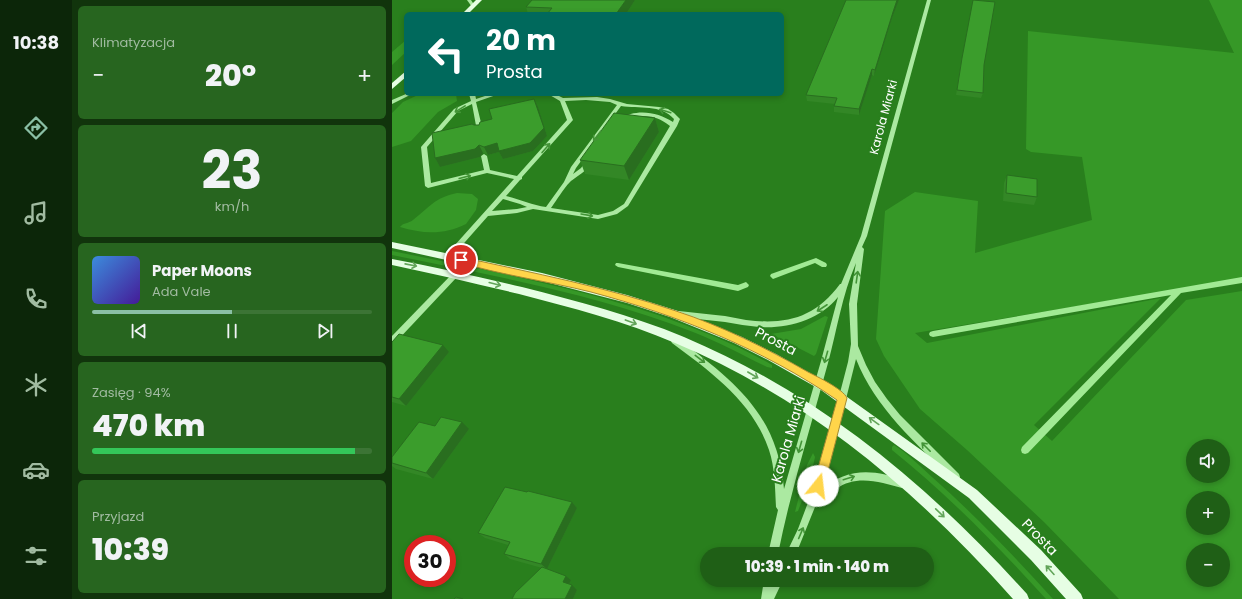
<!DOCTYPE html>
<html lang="pl">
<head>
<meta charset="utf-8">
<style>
  body { margin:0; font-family:Poppins,sans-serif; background:#27651f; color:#f1f3f6; height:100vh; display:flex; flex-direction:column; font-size:15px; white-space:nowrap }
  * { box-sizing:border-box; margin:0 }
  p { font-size:13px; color:#a1bba1 }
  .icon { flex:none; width:22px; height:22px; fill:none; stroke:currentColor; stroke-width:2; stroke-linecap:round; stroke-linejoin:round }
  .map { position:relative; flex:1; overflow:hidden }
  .drawer { display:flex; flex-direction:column; gap:6px; padding:6px; background:#11340c; width:320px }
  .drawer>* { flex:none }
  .top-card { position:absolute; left:12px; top:12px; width:380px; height:84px; border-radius:6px; box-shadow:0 2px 6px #0003; background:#00695c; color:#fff; overflow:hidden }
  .buttons { position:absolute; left:794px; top:439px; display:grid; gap:8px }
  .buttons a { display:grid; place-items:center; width:44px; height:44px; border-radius:50%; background:#1f5f16; box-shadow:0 2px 6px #0003; font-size:20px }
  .speed { position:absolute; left:12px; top:535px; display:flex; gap:8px; font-size:20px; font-weight:700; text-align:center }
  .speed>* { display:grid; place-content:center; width:52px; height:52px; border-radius:50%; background:#1f5f16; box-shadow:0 2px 6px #0003; line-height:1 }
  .speed .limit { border:6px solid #d22; background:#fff; color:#111 }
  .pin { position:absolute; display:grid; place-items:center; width:34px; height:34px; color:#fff; margin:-17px; border:2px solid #fff; border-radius:50%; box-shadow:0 1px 4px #0007 }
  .me { position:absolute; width:44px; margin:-22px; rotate:16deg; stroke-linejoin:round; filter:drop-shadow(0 0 3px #0008) }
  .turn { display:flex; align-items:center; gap:14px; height:84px; padding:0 16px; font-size:18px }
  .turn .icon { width:52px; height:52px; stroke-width:2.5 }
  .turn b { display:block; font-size:28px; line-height:34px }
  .big { font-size:30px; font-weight:800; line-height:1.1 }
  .drawer .card { flex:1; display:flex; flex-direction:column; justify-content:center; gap:6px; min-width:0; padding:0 14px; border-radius:6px; background:#27651f }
  .drawer .dial { align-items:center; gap:0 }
  .dial b { font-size:52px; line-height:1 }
  .song { display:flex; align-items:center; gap:12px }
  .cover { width:48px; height:48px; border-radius:6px; background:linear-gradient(135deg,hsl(210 70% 55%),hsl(260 70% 35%)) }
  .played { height:4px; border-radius:2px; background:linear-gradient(90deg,#8abfa5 50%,#3c7435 50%) }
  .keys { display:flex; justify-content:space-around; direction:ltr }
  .heat { display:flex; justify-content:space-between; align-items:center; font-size:22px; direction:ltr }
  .charge { height:6px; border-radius:3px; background:linear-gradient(90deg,#34c759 94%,#3c7435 0) }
  .trip { position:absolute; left:308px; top:547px; width:234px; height:40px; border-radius:20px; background:#1f5f16; box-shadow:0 2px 6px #0003; font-weight:800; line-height:40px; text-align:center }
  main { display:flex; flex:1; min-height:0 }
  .menu { display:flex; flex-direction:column; width:72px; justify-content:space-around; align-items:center; background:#0c2609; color:#a1bba1 }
  .menu .icon { width:28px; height:28px }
  .menu .selected { color:#8abfa5 }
  .menu b { font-size:18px; color:#f1f3f6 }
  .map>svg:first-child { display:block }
  .green { fill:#369827; fill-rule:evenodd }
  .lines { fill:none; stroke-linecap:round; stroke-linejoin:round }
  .stream { fill:#a1ea94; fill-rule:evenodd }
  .minor { fill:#abe9a1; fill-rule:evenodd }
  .major { fill:#e6fee4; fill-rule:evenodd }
  .wall { fill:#338726 }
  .shaded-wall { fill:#296e1f }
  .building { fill:#3b9d2c; stroke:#296e1f }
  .oneway { stroke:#439437 }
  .oneway2 { stroke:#62a559 }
  .route { fill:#ffd54a; stroke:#a68a30 }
  .labels { text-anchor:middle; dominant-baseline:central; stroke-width:4; stroke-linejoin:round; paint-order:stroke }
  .far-street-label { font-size:12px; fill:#fff; stroke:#297f1d }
  .street-label { font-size:14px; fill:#fff; stroke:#297f1d }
</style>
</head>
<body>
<main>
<nav class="menu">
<b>10:38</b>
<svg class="icon selected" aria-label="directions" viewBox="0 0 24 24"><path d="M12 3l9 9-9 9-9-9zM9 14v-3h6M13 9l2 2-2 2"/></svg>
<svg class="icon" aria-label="music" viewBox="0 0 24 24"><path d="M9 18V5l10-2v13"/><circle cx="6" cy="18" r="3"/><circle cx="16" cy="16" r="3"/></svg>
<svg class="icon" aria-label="phone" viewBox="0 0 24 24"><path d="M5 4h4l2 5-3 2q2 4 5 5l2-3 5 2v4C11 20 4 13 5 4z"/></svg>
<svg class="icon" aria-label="climate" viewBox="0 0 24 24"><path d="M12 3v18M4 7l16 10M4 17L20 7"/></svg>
<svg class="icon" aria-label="car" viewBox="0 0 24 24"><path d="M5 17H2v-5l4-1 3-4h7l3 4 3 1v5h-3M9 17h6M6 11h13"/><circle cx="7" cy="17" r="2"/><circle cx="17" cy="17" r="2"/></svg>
<svg class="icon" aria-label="filters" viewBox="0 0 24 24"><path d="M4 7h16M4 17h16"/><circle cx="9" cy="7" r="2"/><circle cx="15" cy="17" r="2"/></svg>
</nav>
<section class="drawer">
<div class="card"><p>Klimatyzacja</p>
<div class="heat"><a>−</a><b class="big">20°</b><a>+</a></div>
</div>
<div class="card dial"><b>23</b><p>km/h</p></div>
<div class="card">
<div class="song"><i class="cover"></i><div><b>Paper Moons</b><p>Ada Vale</p></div></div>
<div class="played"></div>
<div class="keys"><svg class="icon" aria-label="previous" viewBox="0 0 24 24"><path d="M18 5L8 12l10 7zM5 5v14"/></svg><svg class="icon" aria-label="pause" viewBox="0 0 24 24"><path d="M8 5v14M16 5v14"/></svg><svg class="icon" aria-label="next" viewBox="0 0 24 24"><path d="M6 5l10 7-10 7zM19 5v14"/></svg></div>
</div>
<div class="card"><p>Zasięg · 94%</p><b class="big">470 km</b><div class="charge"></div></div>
<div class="card"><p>Przyjazd</p><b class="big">10:39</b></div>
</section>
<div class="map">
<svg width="850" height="599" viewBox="0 0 850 599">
  <rect width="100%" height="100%" fill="#297f1d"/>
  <g class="green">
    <path d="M 817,0 L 850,0 L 850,279 L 523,333 L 535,343 L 769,298 L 642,425 L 660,441 L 794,300 L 850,291 L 850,599 L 727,599 L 652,522 L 575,450 L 528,409 L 492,356 L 484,339 L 493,211 L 523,192 L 586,201 L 583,253 L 700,220 L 690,157 L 639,152 L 634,149 L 636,31 L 842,53 ZM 801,446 L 831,446 L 831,476 L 801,476 ZM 801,498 L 831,498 L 831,528 L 801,528 ZM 801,550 L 831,550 L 831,580 L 801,580 Z"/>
    <path d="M 14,40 L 14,52 L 0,65 L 0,52 Z"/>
    <path d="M 28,94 L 64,94 L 65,101 L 46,112 L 19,141 L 0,147 L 0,113 L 11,102 Z"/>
    <path d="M 65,193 L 80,194 L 86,199 L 84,210 L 74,224 C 52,235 31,234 8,227 C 12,222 16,224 21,220 C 38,207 42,198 65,193 Z"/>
    <path d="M 0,251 C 89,269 179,286 266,315 C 305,329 344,344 380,365 L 380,368 L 375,367 C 350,355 327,342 301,332 C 204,294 102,276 0,255 Z"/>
    <path d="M 433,316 L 436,317 L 424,354 L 422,356 L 379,334 L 409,329 Z"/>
    <path d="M 502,445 C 515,453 528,466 540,477 C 583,515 622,556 661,599 L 654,599 C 606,546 556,495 500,450 L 500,447 Z"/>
    <path d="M 421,453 L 423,457 L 418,480 L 406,511 L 403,512 L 415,465 Z"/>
  </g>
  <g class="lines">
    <g class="stream">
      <path d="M 424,258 L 434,263 L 435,265 L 434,267 L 430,267 L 423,263 L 381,279 L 378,276 L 379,274 Z"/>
      <path d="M 224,263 L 226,263 L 346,285 L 354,282 L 357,285 L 356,287 L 346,291 L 226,267 L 223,265 Z"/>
      <path d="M 850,277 L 850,283 L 789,293 L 636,453 L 633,454 L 630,453 L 629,450 L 630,447 L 779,295 L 541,337 L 538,336 L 537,334 L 538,332 L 541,331 Z"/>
    </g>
    <g class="minor">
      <path d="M 75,0 L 79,0 L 83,6 L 82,7 L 80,7 Z"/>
      <path d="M 535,0 L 539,0 L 475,236 L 470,247 L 472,249 L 465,304 L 466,346 L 474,365 L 483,382 L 495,399 L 508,415 L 567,474 L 568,477 L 567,480 L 564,481 L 561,480 C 525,444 483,408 464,359 L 445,435 L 429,490 C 455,467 483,469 513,481 L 514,484 L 513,487 L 510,488 C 489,482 464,474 444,489 C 438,494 431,504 423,507 L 404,554 L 394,554 L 406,529 L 423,484 L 437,435 L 456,362 L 459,344 L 457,304 L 464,263 C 450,295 445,330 436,363 C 419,426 399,489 386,554 L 376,554 L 386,510 L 384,507 C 383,488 383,468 377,450 C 361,402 319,372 280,343 L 279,341 L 280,339 L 283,338 L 286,339 C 341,380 386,414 392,489 L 429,361 L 446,297 C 428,320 395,329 367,327 C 356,326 345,324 333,322 C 318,320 302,319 287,317 L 284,316 L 283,314 L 284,312 L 287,311 C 302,313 317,314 333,316 C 340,317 347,319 354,320 C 394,325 423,318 448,284 L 449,284 L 469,236 Z"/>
      <path d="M 14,94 L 20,94 L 0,104 L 0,100 Z"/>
      <path d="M 77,94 L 83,94 L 84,99 L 99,94 L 107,94 L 84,102 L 91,131 L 90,132 L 86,132 L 85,131 L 80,104 L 66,111 L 35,147 L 39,183 L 92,170 L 89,156 L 92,154 L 95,156 L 98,170 L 125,176 L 175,120 L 168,101 L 156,94 L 163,94 L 171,98 L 205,97 L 218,99 L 235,104 L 267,107 L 276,109 L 282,113 L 288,119 L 285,126 L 236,206 L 225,214 L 206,219 L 141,209 L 125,213 L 96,216 L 58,259 L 56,259 L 53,257 L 54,255 L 122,179 L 95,173 L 36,188 L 33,186 L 29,147 L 62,109 L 79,101 ZM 194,100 L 218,102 L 225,105 L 179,167 L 172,182 L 154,207 C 140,205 127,199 114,196 L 128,180 L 130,179 L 130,177 L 181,120 L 173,101 ZM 229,106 C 247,109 269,104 282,119 L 281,122 C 266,112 244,108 228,119 L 231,121 C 251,115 261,113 278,126 L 232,204 L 221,211 L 206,215 L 159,208 C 165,200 171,189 178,182 C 185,176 199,169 199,160 L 195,160 L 189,168 L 181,174 L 184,168 ZM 111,199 L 128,204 L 135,207 L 125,209 L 100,211 Z"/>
      <path d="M 63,272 L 65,273 L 66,275 L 65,277 L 3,343 L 0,344 L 0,336 L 61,273 Z"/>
      <path d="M 372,580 L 391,580 L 382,599 L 369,599 Z"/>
    </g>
    <g class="major">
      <path d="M 84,0 L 90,0 L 76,14 L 70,14 Z"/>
      <path d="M 14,71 L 14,77 L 0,89 L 0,83 Z"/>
      <path d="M 0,242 L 150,273 L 235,295 L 286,311 L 350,337 L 384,354 L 437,384 L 585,490 L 649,550 L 689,594 L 691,599 L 674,599 L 639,560 L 577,498 L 429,390 L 376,360 L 342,343 L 278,317 L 235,303 L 150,281 L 0,248 Z"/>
      <path d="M 0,259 C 44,267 87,277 130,287 C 185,301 239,315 292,337 C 431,396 535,484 635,594 L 637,599 L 621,599 C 525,491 417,399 283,343 C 232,321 180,308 127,294 C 85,284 43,274 0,265 Z"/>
    </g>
  </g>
  <g class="wall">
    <path d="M 140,0 L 243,0 L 234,14 L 136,14 L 134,7 Z"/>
    <path d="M 454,0 L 507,0 L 500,18 L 482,76 L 480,75 L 467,115 L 442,112 L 442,106 L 443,104 L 415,101 L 414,95 Z"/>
    <path d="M 569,63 L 592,65 L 591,93 L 589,98 L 564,95 Z"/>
    <path d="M 142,99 L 146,107 L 155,136 L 141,151 L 111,159 L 107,152 L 96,155 L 91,153 L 88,157 L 48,167 L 43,158 L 87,125 Z"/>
    <path d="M 263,118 L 267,132 L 237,180 L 193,174 L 188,160 Z"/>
    <path d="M 615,175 L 645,197 L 642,205 L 611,201 L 612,183 Z"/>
    <path d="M 0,342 L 57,352 L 14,406 L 0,402 Z"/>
    <path d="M 43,426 L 77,429 L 41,479 L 4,469 L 0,466 L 0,457 Z"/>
    <path d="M 135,492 L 180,502 L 185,508 L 155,569 L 174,576 L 179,580 L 177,584 L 185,590 L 181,599 L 120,599 L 150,568 L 118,559 L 112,554 L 116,545 L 93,538 L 86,533 Z"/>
  </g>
  <g class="shaded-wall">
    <path d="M 234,0 L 243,0 L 234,14 L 224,14 Z"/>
    <path d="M 505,0 L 507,0 L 500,18 L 482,76 L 483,70 L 501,12 Z"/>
    <path d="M 480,69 L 480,75 L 467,115 L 467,109 Z"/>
    <path d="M 142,99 L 146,107 L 155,136 L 141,151 L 111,159 L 107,152 L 96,155 L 92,147 Z"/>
    <path d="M 263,118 L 267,132 L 237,180 L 232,166 Z"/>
    <path d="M 87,145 L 91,153 L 88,157 L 48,167 L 43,158 Z"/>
    <path d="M 51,345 L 57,352 L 14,406 L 7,399 Z"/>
    <path d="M 70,422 L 77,429 L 41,479 L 34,473 Z"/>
    <path d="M 180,502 L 185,508 L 155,569 L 149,564 Z"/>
    <path d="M 174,576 L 179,580 L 176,586 L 171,582 Z"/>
    <path d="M 180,585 L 185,590 L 181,599 L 173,599 Z"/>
  </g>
  <g class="building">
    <path d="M 140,0 L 234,0 L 224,14 L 155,14 L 160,8 L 134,7 Z"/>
    <path d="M 454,0 L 505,0 L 501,12 L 483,70 L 480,69 L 467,109 L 442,106 L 445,98 L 414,95 Z"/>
    <path d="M 581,0 L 603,2 L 592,65 L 591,93 L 565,90 L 570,58 Z"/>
    <path d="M 142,99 L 152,128 L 138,143 L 107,151 L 105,143 L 92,147 L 87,145 L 83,149 L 43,158 L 40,133 L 80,124 L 82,125 L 87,125 L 88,122 L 100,119 L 97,109 Z"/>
    <path d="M 222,113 L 263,118 L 232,166 L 188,160 Z"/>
    <path d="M 615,175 L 645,179 L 645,197 L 614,193 Z"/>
    <path d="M 7,334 L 51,345 L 7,399 L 0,397 L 0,342 Z"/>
    <path d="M 49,417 L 70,422 L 34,473 L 0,463 L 0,457 L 27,422 L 43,426 Z"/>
    <path d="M 113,487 L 135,492 L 136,491 L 180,502 L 149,564 L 112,554 L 118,542 L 86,533 Z"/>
    <path d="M 150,567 L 174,576 L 171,582 L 180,585 L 173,599 L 120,599 L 123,593 Z"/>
    <path d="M 64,597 L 71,599 L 62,599 Z"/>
  </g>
  <defs><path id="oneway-shaft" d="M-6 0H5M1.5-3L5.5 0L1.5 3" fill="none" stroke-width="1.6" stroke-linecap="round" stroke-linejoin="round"/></defs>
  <g class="oneway">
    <use href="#oneway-shaft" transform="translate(68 109) rotate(149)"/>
    <use href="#oneway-shaft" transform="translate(273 111) rotate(-163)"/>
    <use href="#oneway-shaft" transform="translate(205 136) rotate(127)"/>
    <use href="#oneway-shaft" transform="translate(154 148) rotate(-49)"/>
    <use href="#oneway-shaft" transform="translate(73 177) rotate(-14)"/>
    <use href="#oneway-shaft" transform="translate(195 215) rotate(10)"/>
    <use href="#oneway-shaft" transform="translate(465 277) rotate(-82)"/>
    <use href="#oneway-shaft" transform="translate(430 308) rotate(147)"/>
    <use href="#oneway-shaft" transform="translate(434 357) rotate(106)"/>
    <use href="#oneway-shaft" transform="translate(308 359) rotate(37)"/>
    <use href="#oneway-shaft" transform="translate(408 447) rotate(106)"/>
    <use href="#oneway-shaft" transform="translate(534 447) rotate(-135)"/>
    <use href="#oneway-shaft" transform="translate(457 478) rotate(-17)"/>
    <use href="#oneway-shaft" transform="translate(409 533) rotate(-67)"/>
  </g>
  <g class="oneway2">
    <use href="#oneway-shaft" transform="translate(19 265) rotate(11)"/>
    <use href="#oneway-shaft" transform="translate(103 284) rotate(14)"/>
    <use href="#oneway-shaft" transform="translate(239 322) rotate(20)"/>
    <use href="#oneway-shaft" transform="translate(361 375) rotate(30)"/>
    <use href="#oneway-shaft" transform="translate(482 421) rotate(-144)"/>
    <use href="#oneway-shaft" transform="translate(548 513) rotate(44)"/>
    <use href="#oneway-shaft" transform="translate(658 570) rotate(-132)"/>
  </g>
  <path class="route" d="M 69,257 C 141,273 214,287 284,311 C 330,326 374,348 416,372 C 426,377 451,389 455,398 L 431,490 L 426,492 L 422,490 L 421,486 L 445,400 C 371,349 285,315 199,292 C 155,281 109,275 66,262 L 65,260 Z"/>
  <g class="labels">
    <g class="far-street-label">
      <text transform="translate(491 117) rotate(-75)">Karola Miarki</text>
    </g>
    <g class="street-label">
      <text transform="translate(384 341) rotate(27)">Prosta</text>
      <text transform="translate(396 439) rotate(-74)">Karola Miarki</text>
      <text transform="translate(648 537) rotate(46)">Prosta</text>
    </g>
  </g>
</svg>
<div class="buttons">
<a><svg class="icon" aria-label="sound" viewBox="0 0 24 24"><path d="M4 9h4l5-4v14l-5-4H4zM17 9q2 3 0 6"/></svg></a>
<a>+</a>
<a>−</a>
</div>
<div class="speed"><div class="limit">30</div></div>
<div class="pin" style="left:69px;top:260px;background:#d93025"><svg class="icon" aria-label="arrive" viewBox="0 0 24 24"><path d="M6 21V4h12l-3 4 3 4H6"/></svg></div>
<svg class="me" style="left:426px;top:486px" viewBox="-20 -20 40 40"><circle r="19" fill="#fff"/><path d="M0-13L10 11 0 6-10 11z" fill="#ffd54a"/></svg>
<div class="trip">10:39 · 1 min · 140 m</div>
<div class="top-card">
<div class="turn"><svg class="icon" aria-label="left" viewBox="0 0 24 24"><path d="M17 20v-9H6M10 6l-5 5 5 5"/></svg><div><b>20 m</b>Prosta</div></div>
</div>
</div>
</main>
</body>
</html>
